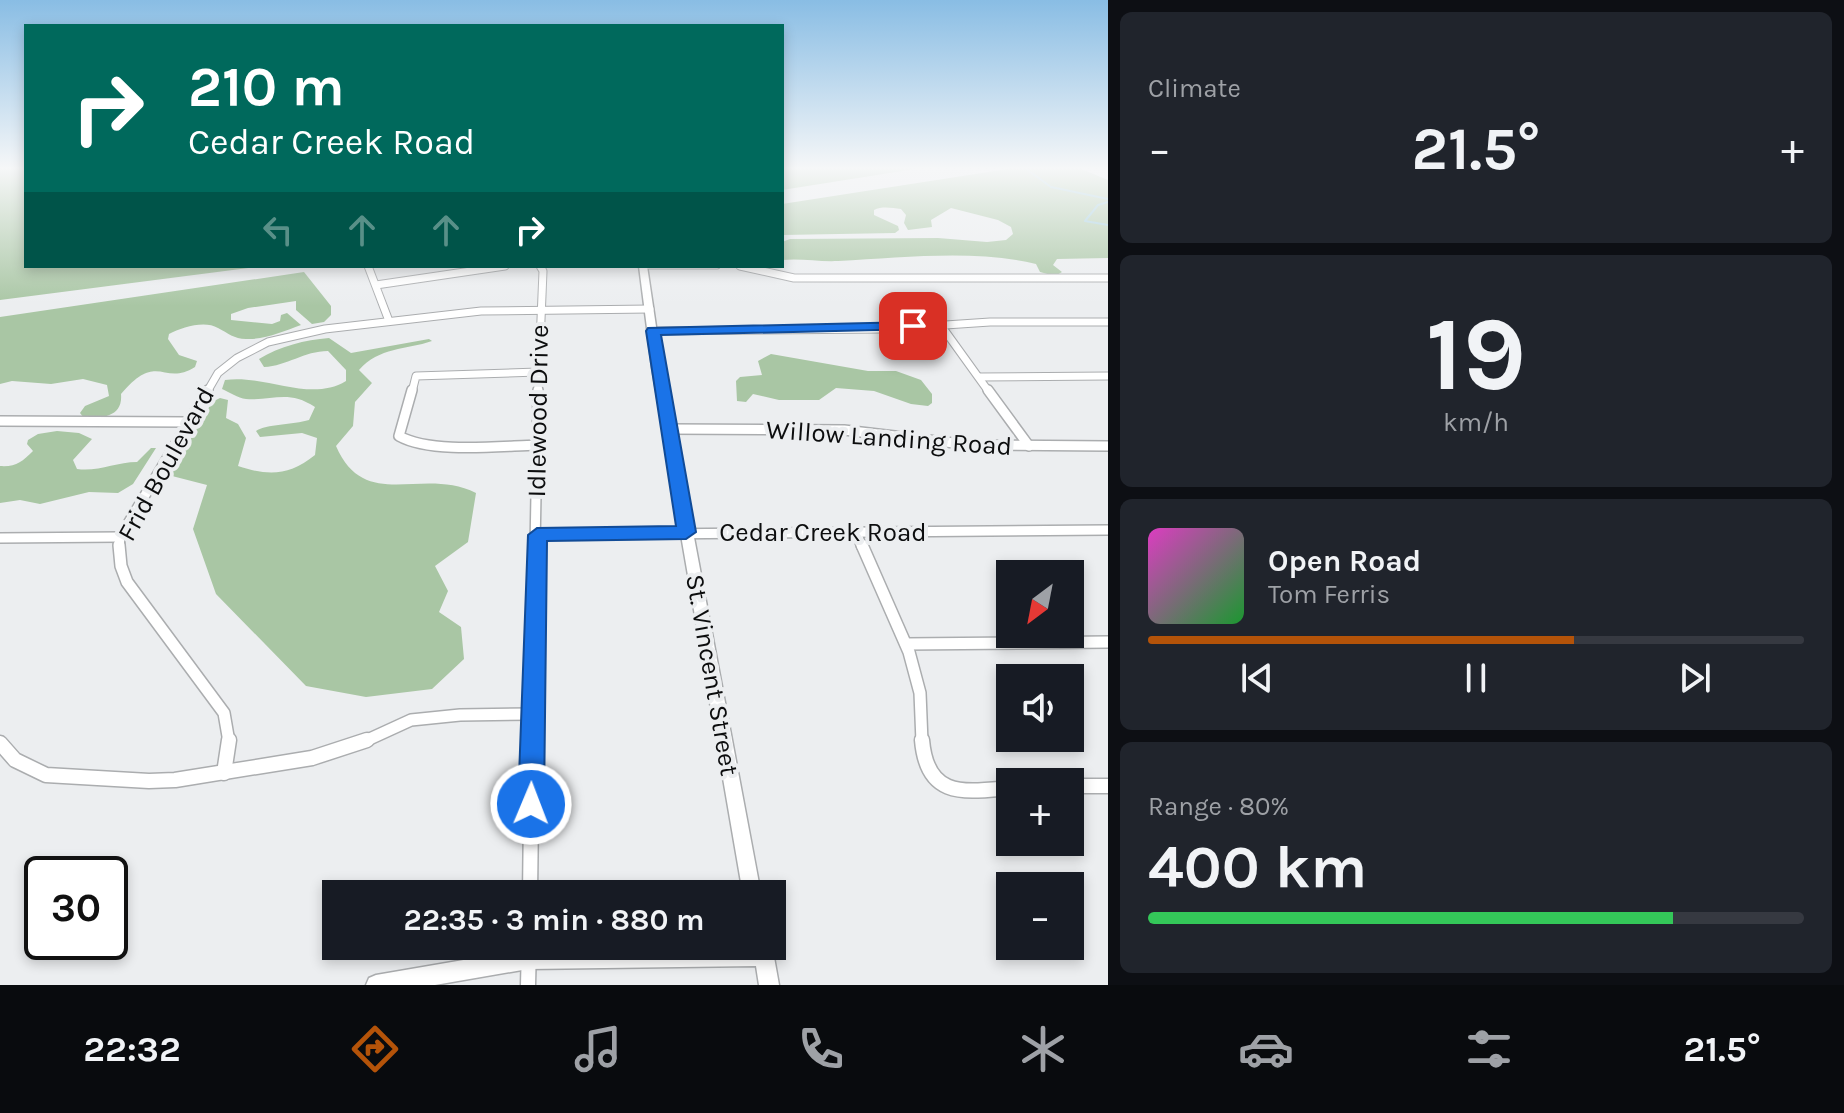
<!DOCTYPE html>
<html lang="en">
<head>
<meta charset="utf-8">
<style>
  body { margin:0; font-family:Karla,sans-serif; background:#20242c; color:#f1f3f6; height:100vh; display:flex; flex-direction:column; font-size:30px; white-space:nowrap }
  * { box-sizing:border-box; margin:0 }
  p { font-size:26px; color:#9ea1a6 }
  .icon { flex:none; width:44px; height:44px; fill:none; stroke:currentColor; stroke-width:2; stroke-linecap:round; stroke-linejoin:round }
  .map { position:relative; flex:1; overflow:hidden }
  .details { display:flex; flex-direction:column; gap:12px; padding:12px; background:#0d0f14; width:736px }
  .details>* { flex:none }
  .top-card { position:absolute; left:24px; top:24px; width:760px; height:244px; border-radius:0px; box-shadow:0 4px 12px #0003; background:#00695c; color:#fff; overflow:hidden }
  .needle { width:52px; rotate:212deg }
  .fabs { position:absolute; left:996px; top:560px; display:grid; gap:16px }
  .fabs a { display:grid; place-items:center; width:88px; height:88px; border-radius:0px; background:#171b24; box-shadow:0 4px 12px #0003; font-size:40px }
  .speed { position:absolute; left:24px; top:856px; display:flex; gap:16px; font-size:40px; font-weight:700; text-align:center }
  .speed>* { display:grid; place-content:center; width:104px; height:104px; border-radius:50%; background:#171b24; box-shadow:0 4px 12px #0003; line-height:1 }
  .speed .limit { border:4px solid #111; border-radius:12px; background:#fff; color:#111 }
  .pin { position:absolute; display:grid; place-items:center; width:68px; height:68px; color:#fff; margin:-34px; border-radius:16px; box-shadow:0 4px 12px #0006 }
  .me { position:absolute; width:88px; margin:-44px; rotate:1deg; stroke-linejoin:round; filter:drop-shadow(0 0 6px #0008) }
  .turn { display:flex; align-items:center; gap:28px; height:168px; padding:0 32px; font-size:36px }
  .turn .icon { width:104px; height:104px; stroke-width:2.5 }
  .turn b { display:block; font-size:56px; line-height:68px }
  .lanes { display:flex; align-items:center; height:76px; padding:0 32px; background:#0003; justify-content:center; gap:40px; direction:ltr }
  .lanes .off { opacity:.35 }
  .big { font-size:60px; font-weight:700; line-height:1.1 }
  .details .widget { flex:1; display:flex; flex-direction:column; justify-content:center; gap:12px; min-width:0; padding:0 28px; border-radius:12px; background:#20242c }
  .details .dial { align-items:center; gap:0 }
  .dial b { font-size:104px; line-height:1 }
  .song { display:flex; align-items:center; gap:24px }
  .cover { width:96px; height:96px; border-radius:12px; background:linear-gradient(135deg,hsl(310 70% 55%),hsl(130 70% 35%)) }
  .played { height:8px; border-radius:4px; background:linear-gradient(90deg,#b45309 65%,#363941 65%) }
  .keys { display:flex; justify-content:space-around; direction:ltr }
  .heat { display:flex; justify-content:space-between; align-items:center; font-size:44px; direction:ltr }
  .charge { height:12px; border-radius:6px; background:linear-gradient(90deg,#34c759 80%,#363941 0) }
  .trip { position:absolute; left:322px; top:880px; width:464px; height:80px; border-radius:0px; background:#171b24; box-shadow:0 4px 12px #0003; font-weight:700; line-height:80px; text-align:center }
  .menu { display:flex; height:128px; justify-content:space-around; align-items:center; background:#090b0e; color:#9ea1a6 }
  .menu .icon { width:56px; height:56px }
  .menu .selected { color:#b45309 }
  .menu b { font-size:36px; color:#f1f3f6 }
  main { display:flex; flex:1; min-height:0 }
  .map>svg:first-child { display:block }
  .forest { fill:#a9c6a4 }
  .lines { fill:none; stroke-linecap:round; stroke-linejoin:round }
  .stream { stroke:#9bcbdd; stroke-width:2 }
  .minor-far4-casing { stroke:#abadaf; stroke-width:7 }
  .minor-far3-casing { stroke:#abadaf; stroke-width:9 }
  .minor-far2-casing { stroke:#abadaf; stroke-width:12 }
  .minor-far1-casing { stroke:#abadaf; stroke-width:14 }
  .minor-casing { stroke:#abadaf; stroke-width:17 }
  .tertiary-casing { stroke:#abadaf; stroke-width:3 }
  .minor-far4 { stroke:#fff; stroke-width:5 }
  .minor-far3 { stroke:#fff; stroke-width:7 }
  .minor-far2 { stroke:#fff; stroke-width:9 }
  .minor-far1 { stroke:#fff; stroke-width:11 }
  .minor { stroke:#fff; stroke-width:14 }
  .tertiary { fill:#fff; fill-rule:evenodd }
  .route { fill:#1a73e8; stroke:#114b97; stroke-width:2 }
  .labels { text-anchor:middle; dominant-baseline:central; stroke-width:8; stroke-linejoin:round; paint-order:stroke }
  .street-label { font-size:26px; fill:#0c0d0e; stroke:#eceef0 }
</style>
</head>
<body>
<main>
<div class="map">
<svg width="1108" height="985" viewBox="0 0 1108 985">
  <rect width="100%" height="100%" fill="#eceef0"/>
  <g class="forest">
    <path d="M 0,168 L 26,168 L 26,266 L 263,266 L 0,300 Z"/>
    <path d="M 782,168 L 921,168 L 782,190 Z"/>
    <path d="M 1014,168 L 1079,168 L 1108,180 L 1108,258 L 1057,259 L 1053,265 L 1062,272 L 1055,276 L 1040,272 L 1036,264 C 973,249 903,258 838,261 C 819,262 801,258 782,260 L 782,242 L 790,239 L 938,238 L 987,242 L 1006,240 L 1013,234 L 1011,227 L 998,220 L 951,208 L 931,220 L 932,227 L 908,230 L 904,223 L 906,215 L 901,209 C 892,208 882,206 874,210 L 874,215 L 898,226 L 899,230 L 895,233 L 782,235 L 782,204 Z"/>
    <path d="M 304,272 L 331,306 L 331,315 L 324,322 L 312,324 L 296,310 L 296,301 L 248,308 L 231,314 L 231,320 L 272,324 L 280,321 L 281,315 L 287,313 L 301,325 C 284,331 265,340 246,339 C 234,339 228,333 218,328 C 205,320 182,327 169,334 L 168,339 L 179,355 L 197,361 L 195,367 C 163,387 158,350 121,394 C 123,417 103,418 84,418 L 80,413 L 85,406 L 109,396 L 107,385 L 83,379 L 51,384 L 12,381 L 0,384 L 0,317 Z"/>
    <path d="M 329,338 L 351,353 L 429,339 L 432,341 C 406,350 379,347 359,370 L 372,383 L 355,402 L 353,426 L 336,446 C 365,513 422,466 476,493 L 468,542 L 435,566 L 448,591 L 439,612 L 461,627 L 464,659 L 432,689 L 366,697 L 306,686 L 216,594 L 193,529 L 207,485 L 172,476 L 171,473 L 212,402 L 220,398 L 228,400 L 226,418 L 238,424 L 246,438 L 238,466 C 268,476 289,476 315,455 L 317,438 L 302,433 L 260,437 L 256,431 C 266,424 293,425 309,420 L 315,407 C 288,389 273,401 246,399 C 238,398 229,392 222,389 L 225,380 C 265,374 310,403 346,381 L 346,370 L 328,351 C 304,351 287,366 264,367 L 259,359 C 280,346 305,340 329,338 Z"/>
    <path d="M 771,354 L 868,371 L 896,371 L 921,380 L 932,394 L 932,403 L 928,406 L 911,404 L 874,391 L 836,388 L 819,400 L 779,400 L 753,394 L 746,402 L 737,401 L 736,381 L 740,377 L 762,375 L 758,361 Z"/>
    <path d="M 57,431 L 79,433 L 92,439 L 73,460 L 77,469 C 98,472 116,462 137,462 L 151,448 L 156,448 L 133,484 L 118,493 L 89,492 L 40,504 L 20,500 L 0,503 L 0,466 C 16,467 22,462 33,451 L 27,444 L 28,440 L 38,434 Z"/>
  </g>
  <g class="lines">
    <g class="stream">
      <path d="M 1025,168 L 1051,187 L 1108,199"/>
      <path d="M 1108,202 L 1098,205 L 1085,221 L 1108,225"/>
    </g>
    <defs>
      <g id="minor-far4">
        <path d="M 643,266 L 717,266"/>
        <path d="M 740,266 L 749,268"/>
        <path d="M 491,268 L 505,266"/>
      </g>
      <g id="minor-far3">
        <path d="M 368,266 L 389,321"/>
        <path d="M 740,266 L 794,278 L 1108,278"/>
        <path d="M 376,285 L 505,266"/>
        <path d="M 940,324 L 989,392"/>
        <path d="M 653,331 L 886,329 L 990,322 L 1108,322"/>
        <path d="M 979,377 L 1108,376"/>
        <path d="M 207,392 L 218,373 L 237,358 L 268,342 L 325,329 L 481,311 L 650,309"/>
        <path d="M 412,392 L 416,376 L 538,372"/>
        <path d="M 538,392 L 543,271 L 540,266"/>
      </g>
      <g id="minor-far2">
        <path d="M 412,390 L 399,436 C 431,454 500,446 537,445"/>
        <path d="M 988,390 L 1029,446"/>
        <path d="M 0,421 L 188,422"/>
        <path d="M 670,429 L 844,430 L 971,445 L 1108,446"/>
        <path d="M 856,533 L 862,547"/>
        <path d="M 537,535 L 1108,530"/>
        <path d="M 0,538 L 120,537"/>
        <path d="M 119,547 L 120,537 L 208,390"/>
        <path d="M 535,547 L 538,390"/>
      </g>
      <g id="minor-far1">
        <path d="M 119,545 L 121,566 L 127,582 L 224,713 L 229,742"/>
        <path d="M 862,545 L 909,652 L 920,693 L 922,742"/>
        <path d="M 906,644 L 1108,642"/>
        <path d="M 363,742 L 411,720 L 460,715 L 533,714"/>
        <path d="M 532,742 L 535,545"/>
      </g>
      <g id="minor">
        <path d="M 922,740 C 927,799 964,792 1010,788"/>
        <path d="M 0,743 L 15,760 L 46,775 L 149,781 L 175,780 L 312,758 L 367,740"/>
        <path d="M 224,773 L 229,740"/>
        <path d="M 1070,786 L 1108,786"/>
        <path d="M 530,894 L 532,740"/>
        <path d="M 528,985 L 529,946"/>
      </g>
      <g id="tertiary">
        <path d="M 639,266 L 647,266 L 662,367 L 761,894 L 743,894 L 652,367 Z"/>
        <path d="M 752,946 L 772,946 L 779,985 L 759,985 L 756,966 L 528,969 L 435,985 L 366,985 L 369,978 L 376,975 L 528,949 Z"/>
      </g>
    </defs>
    <use href="#minor-far4" class="minor-far4-casing"/>
    <use href="#minor-far3" class="minor-far3-casing"/>
    <use href="#minor-far2" class="minor-far2-casing"/>
    <use href="#minor-far1" class="minor-far1-casing"/>
    <use href="#minor" class="minor-casing"/>
    <use href="#tertiary" class="tertiary-casing"/>
    <use href="#minor-far4" class="minor-far4"/>
    <use href="#minor-far3" class="minor-far3"/>
    <use href="#minor-far2" class="minor-far2"/>
    <use href="#minor-far1" class="minor-far1"/>
    <use href="#minor" class="minor"/>
    <use href="#tertiary" class="tertiary"/>
  </g>
  <linearGradient id="sky" x2="0" y2="1"><stop stop-color="#89bde4"/><stop offset="0.55" stop-color="#f6f7f8"/><stop offset="1" stop-color="#f6f7f8" stop-opacity="0"/></linearGradient>
  <rect width="1108" height="306" fill="url(#sky)"/>
  <path class="route" d="M 913,322 L 920,326 L 918,329 L 661,335 L 696,532 L 686,539 L 547,541 L 544,804 L 541,813 L 531,816 L 522,813 L 518,804 L 528,535 L 537,528 L 676,526 L 646,331 L 648,328 Z"/>
  <g class="labels">
    <g class="street-label">
      <text transform="translate(538 411) rotate(-89)">Idlewood Drive</text>
      <text transform="translate(889 438) rotate(4)">Willow Landing Road</text>
      <text transform="translate(166 464) rotate(-61)">Frid Boulevard</text>
      <text x="823" y="532">Cedar Creek Road</text>
      <text transform="translate(712 675) rotate(80)">St. Vincent Street</text>
    </g>
  </g>
</svg>
<div class="fabs">
<a><svg class="needle" viewBox="-14 -14 28 28"><path d="M0-13l5 13h-10z" fill="#e53935"/><path d="M0 13l5-13h-10z" fill="#9ea1a6"/></svg></a>
<a><svg class="icon" aria-label="sound" viewBox="0 0 24 24"><path d="M4 9h4l5-4v14l-5-4H4zM17 9q2 3 0 6"/></svg></a>
<a>+</a>
<a>−</a>
</div>
<div class="speed"><div class="limit">30</div></div>
<div class="pin" style="left:913px;top:326px;background:#d93025"><svg class="icon" aria-label="arrive" viewBox="0 0 24 24"><path d="M6 21V4h12l-3 4 3 4H6"/></svg></div>
<svg class="me" style="left:531px;top:804px" viewBox="-20 -20 40 40"><circle r="17" fill="#1a73e8" stroke="#fff" stroke-width="3"/><path d="M0-11L8 9 0 5-8 9z" fill="#fff"/></svg>
<div class="trip">22:35 · 3 min · 880 m</div>
<div class="top-card">
<div class="turn"><svg class="icon" aria-label="right" viewBox="0 0 24 24"><path d="M7 20v-9h11M14 6l5 5-5 5"/></svg><div><b>210 m</b>Cedar Creek Road</div></div>
<div class="lanes"><svg class="icon off" aria-label="left" viewBox="0 0 24 24"><path d="M17 20v-9H6M10 6l-5 5 5 5"/></svg><svg class="icon off" aria-label="ahead" viewBox="0 0 24 24"><path d="M12 20V5M6 11l6-6 6 6"/></svg><svg class="icon off" aria-label="ahead" viewBox="0 0 24 24"><path d="M12 20V5M6 11l6-6 6 6"/></svg><svg class="icon" aria-label="right" viewBox="0 0 24 24"><path d="M7 20v-9h11M14 6l5 5-5 5"/></svg></div>
</div>
</div>
<section class="details">
<div class="widget"><p>Climate</p>
<div class="heat"><a>−</a><b class="big">21.5°</b><a>+</a></div>
</div>
<div class="widget dial"><b>19</b><p>km/h</p></div>
<div class="widget">
<div class="song"><i class="cover"></i><div><b>Open Road</b><p>Tom Ferris</p></div></div>
<div class="played"></div>
<div class="keys"><svg class="icon" aria-label="previous" viewBox="0 0 24 24"><path d="M18 5L8 12l10 7zM5 5v14"/></svg><svg class="icon" aria-label="pause" viewBox="0 0 24 24"><path d="M8 5v14M16 5v14"/></svg><svg class="icon" aria-label="next" viewBox="0 0 24 24"><path d="M6 5l10 7-10 7zM19 5v14"/></svg></div>
</div>
<div class="widget"><p>Range · 80%</p><b class="big">400 km</b><div class="charge"></div></div>
</section>
</main>
<nav class="menu">
<b>22:32</b>
<svg class="icon selected" aria-label="directions" viewBox="0 0 24 24"><path d="M12 3l9 9-9 9-9-9zM9 14v-3h6M13 9l2 2-2 2"/></svg>
<svg class="icon" aria-label="music" viewBox="0 0 24 24"><path d="M9 18V5l10-2v13"/><circle cx="6" cy="18" r="3"/><circle cx="16" cy="16" r="3"/></svg>
<svg class="icon" aria-label="phone" viewBox="0 0 24 24"><path d="M5 4h4l2 5-3 2q2 4 5 5l2-3 5 2v4C11 20 4 13 5 4z"/></svg>
<svg class="icon" aria-label="climate" viewBox="0 0 24 24"><path d="M12 3v18M4 7l16 10M4 17L20 7"/></svg>
<svg class="icon" aria-label="car" viewBox="0 0 24 24"><path d="M5 17H2v-5l4-1 3-4h7l3 4 3 1v5h-3M9 17h6M6 11h13"/><circle cx="7" cy="17" r="2"/><circle cx="17" cy="17" r="2"/></svg>
<svg class="icon" aria-label="filters" viewBox="0 0 24 24"><path d="M4 7h16M4 17h16"/><circle cx="9" cy="7" r="2"/><circle cx="15" cy="17" r="2"/></svg>
<b>21.5°</b>
</nav>
</body>
</html>
